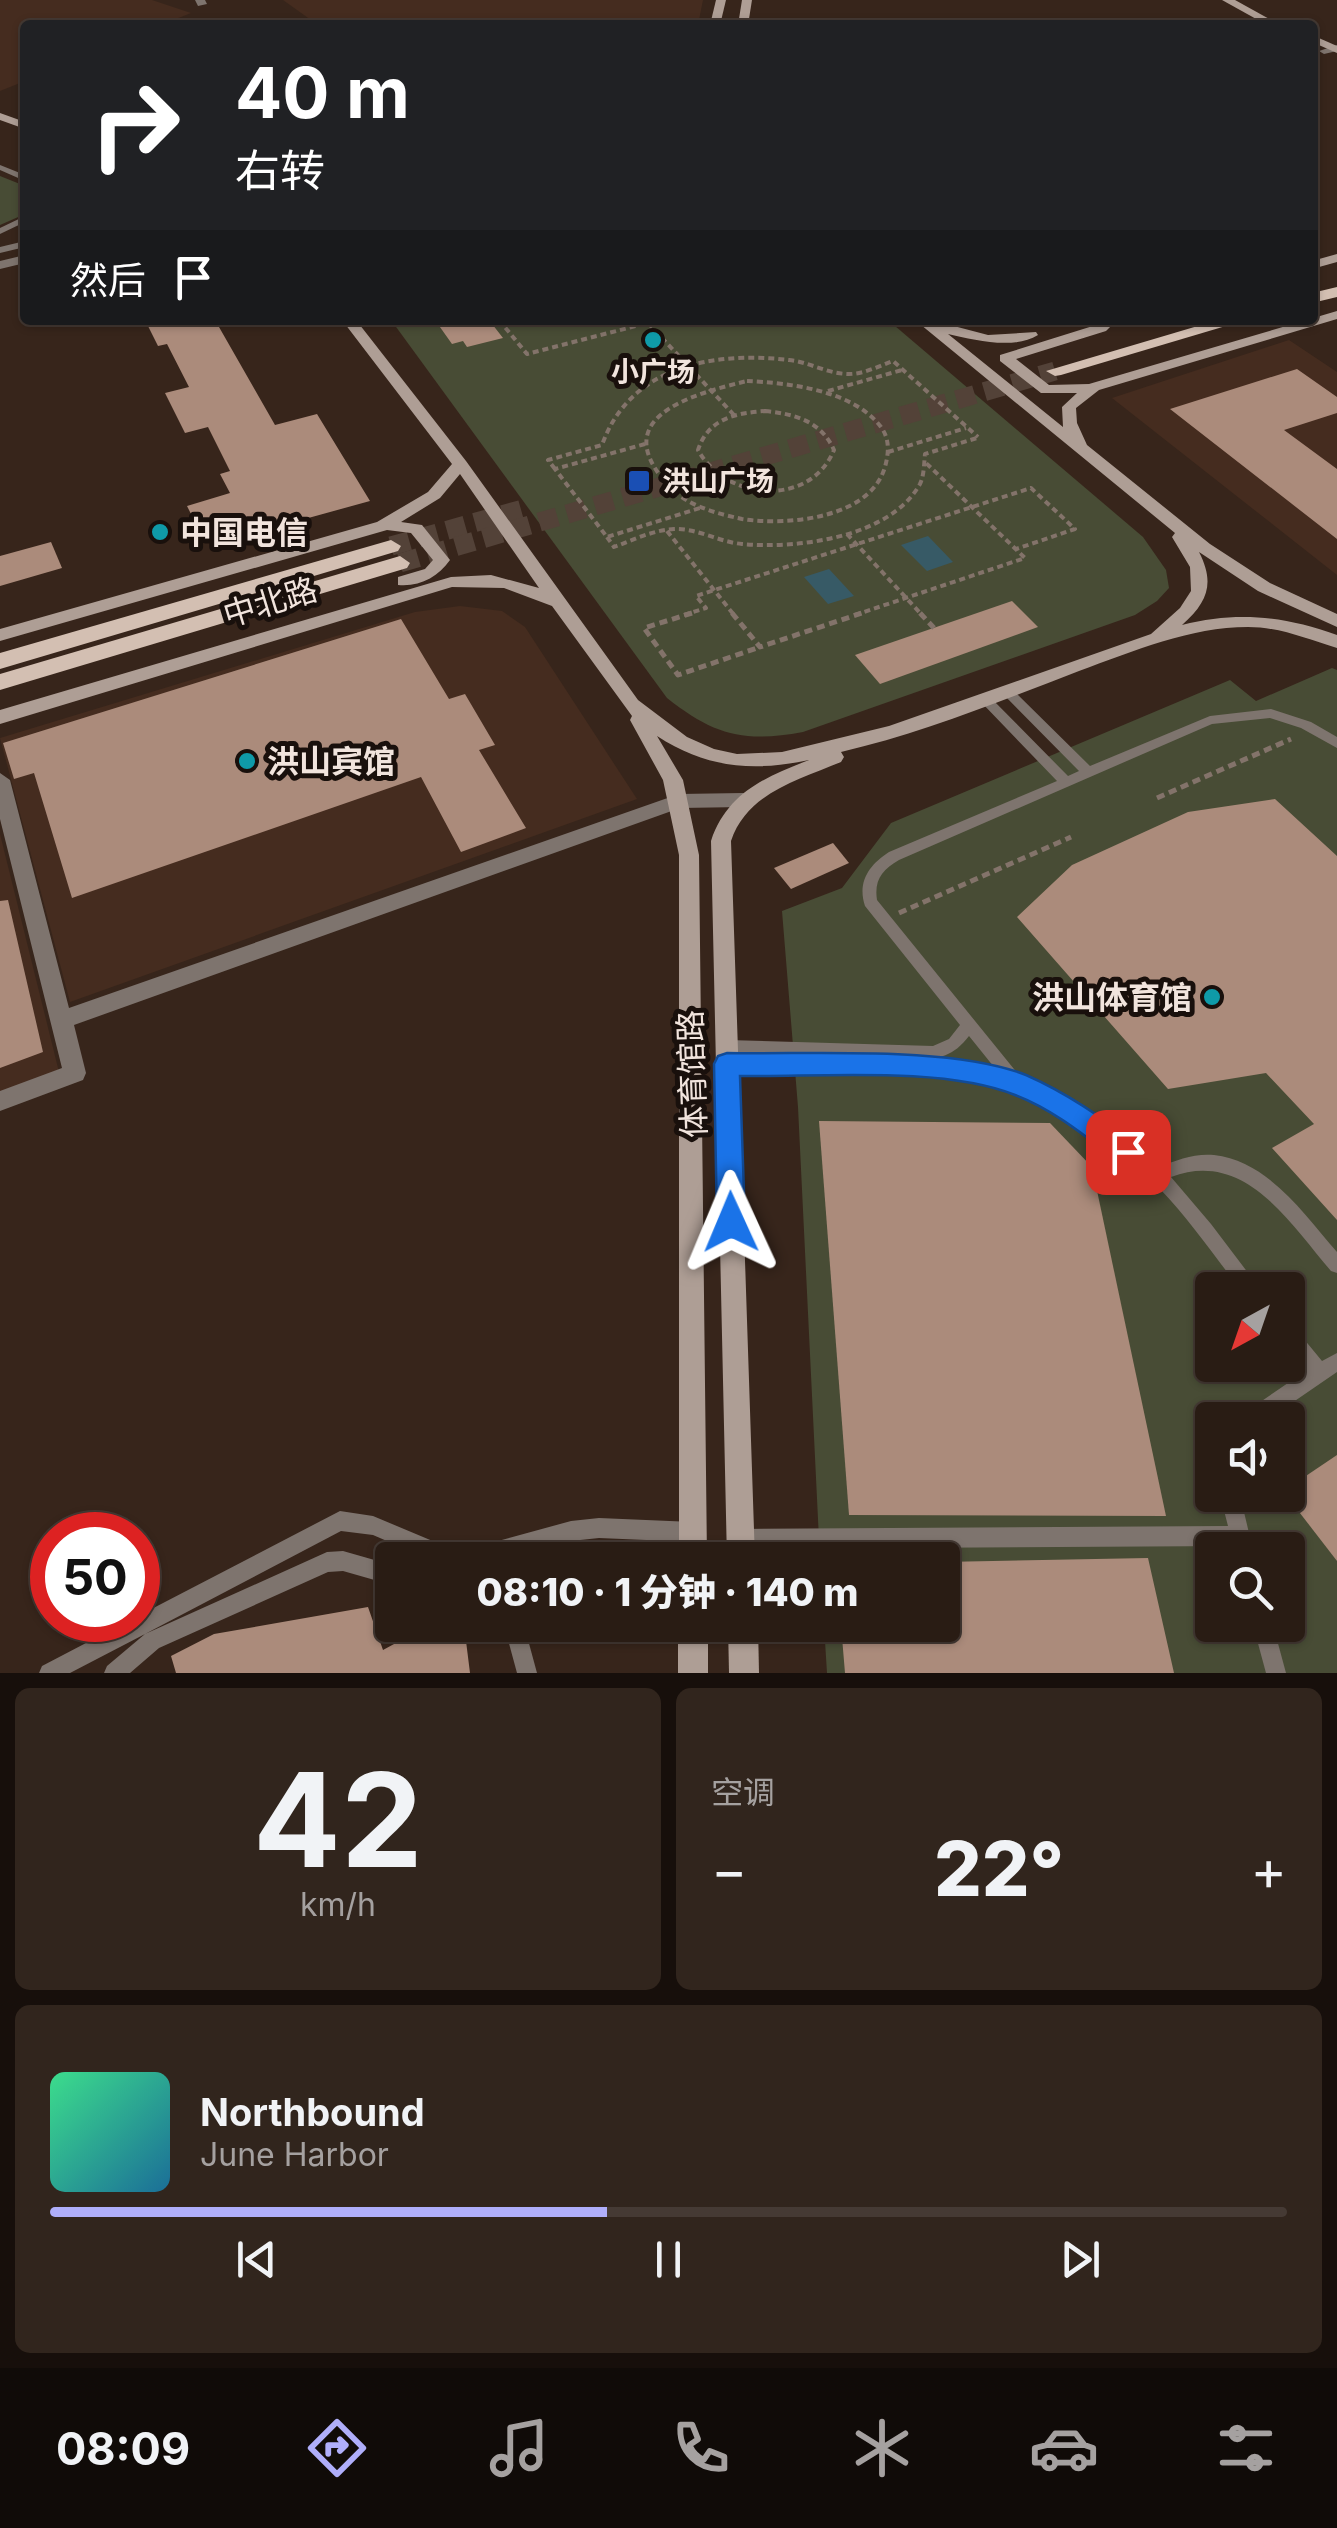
<!DOCTYPE html>
<html lang="zh">
<head>
<meta charset="utf-8">
<style>
  body { margin:0; font-family:Inter,"Noto Sans SC",sans-serif; background:#31251d; color:#f1f3f6; height:100vh; display:flex; flex-direction:column; font-size:38px; white-space:nowrap }
  * { box-sizing:border-box; margin:0 }
  p { font-size:32px; color:#a5a1a0 }
  .icon { flex:none; width:55px; height:55px; fill:none; stroke:currentColor; stroke-width:2; stroke-linecap:round; stroke-linejoin:round }
  .map { position:relative; height:1673px; overflow:hidden }
  .sheet { display:flex; flex-direction:column; gap:15px; padding:15px; background:#170f0b; flex:1 }
  .sheet>* { flex:none }
  .hud { position:absolute; left:20px; top:20px; width:1298px; height:305px; border-radius:10px; box-shadow:0 2px 8px #0004,0 0 0 2px #453a34; background:#202124; color:#fff; overflow:hidden }
  .needle { width:65px; rotate:220deg }
  .controls { position:absolute; left:1195px; top:1272px; display:grid; gap:20px }
  .controls a { display:grid; place-items:center; width:110px; height:110px; border-radius:10px; background:#291c14; box-shadow:0 2px 8px #0004,0 0 0 2px #453a34; font-size:50px }
  .speed { position:absolute; left:30px; top:1512px; display:flex; gap:20px; font-size:50px; font-weight:700; text-align:center }
  .speed>* { display:grid; place-content:center; width:130px; height:130px; border-radius:50%; background:#291c14; box-shadow:0 2px 8px #0004,0 0 0 2px #453a34; line-height:1 }
  .speed .limit { border:15px solid #d22; background:#fff; color:#111 }
  .pin { position:absolute; display:grid; place-items:center; width:85px; height:85px; color:#fff; margin:-42px; border-radius:20px; box-shadow:0 5px 15px #0006 }
  .me { position:absolute; width:110px; margin:-55px; rotate:359deg; stroke-linejoin:round; filter:drop-shadow(0 0 8px #0008) }
  .turn { display:flex; align-items:center; gap:35px; height:210px; padding:0 50px; font-size:45px }
  .turn .icon { width:130px; height:130px; stroke-width:2.5 }
  .turn b { display:block; font-size:70px; line-height:85px }
  .then { display:flex; align-items:center; height:95px; padding:0 50px; background:#0003; gap:20px; font-size:38px }
  .big { font-size:75px; font-weight:800; line-height:1.1 }
  .sheet .card { flex:1; display:flex; flex-direction:column; justify-content:center; gap:15px; min-width:0; padding:0 35px; border-radius:15px; background:#31251d }
  .sheet .dial { align-items:center; gap:0 }
  .dial b { font-size:130px; line-height:1 }
  .song { display:flex; align-items:center; gap:30px }
  .cover { width:120px; height:120px; border-radius:15px; background:linear-gradient(135deg,hsl(150 70% 55%),hsl(200 70% 35%)) }
  .played { height:10px; border-radius:5px; background:linear-gradient(90deg,#afaefa 45%,#453a34 45%) }
  .keys { display:flex; justify-content:space-around; direction:ltr }
  .heat { display:flex; justify-content:space-between; align-items:center; font-size:55px; direction:ltr }
  .sheet .tiles { flex:1; display:grid; gap:15px; grid-template-columns:1fr 1fr }
  .card:last-child { grid-column:span 2 }
  .trip { position:absolute; left:375px; top:1542px; width:585px; height:100px; border-radius:10px; background:#291c14; box-shadow:0 2px 8px #0004,0 0 0 2px #453a34; font-weight:800; line-height:100px; text-align:center }
  .tabs { display:flex; height:160px; justify-content:space-around; align-items:center; background:#100b08; color:#a5a1a0 }
  .tabs .icon { width:70px; height:70px }
  .tabs .selected { color:#afaefa }
  .tabs b { font-size:45px; color:#f1f3f6 }
  .map>svg:first-child { display:block }
  .built { fill:#452c1f }
  .green { fill:#484c35; fill-rule:evenodd }
  .water { fill:#375a66 }
  .building { fill:#ab8b7b }
  .lines { fill:none; stroke-linecap:round; stroke-linejoin:round }
  .primary-tunnel { stroke:#534238; stroke-width:19; stroke-dasharray:19 10; stroke-linecap:butt }
  .path-far1 { stroke:#83736a; stroke-width:4; stroke-dasharray:6 4; stroke-linecap:butt }
  .path { stroke:#83736a; stroke-width:5; stroke-dasharray:8 5; stroke-linecap:butt }
  .service { fill:#7e746e; fill-rule:evenodd }
  .minor { fill:#7e746e; fill-rule:evenodd }
  .secondary { fill:#ae9e95; fill-rule:evenodd }
  .primary { fill:#d3bfb2; fill-rule:evenodd }
  .route { fill:#1a73e8; stroke:#114b97; stroke-width:2.5 }
  .culture-dot { fill:#0f9aa8; stroke:#19100c; stroke-width:4 }
  .transit-dot { fill:#1a4fb4; stroke:#19100c; stroke-width:4 }
  .labels { text-anchor:middle; dominant-baseline:central; stroke-width:10; stroke-linejoin:round; paint-order:stroke }
  .far-poi-label { font-size:28px; font-weight:bold; fill:#f1e4dd; stroke:#19100c }
  .poi-label { font-size:32px; font-weight:bold; fill:#f1e4dd; stroke:#19100c; text-anchor:start }
  .street-label { font-size:32px; fill:#f1e4dd; stroke:#19100c }
</style>
</head>
<body>
<div class="map">
<svg width="1337" height="1673" viewBox="0 0 1337 1673">
  <rect width="100%" height="100%" fill="#37251b"/>
  <g class="built">
    <path d="M 0,0 L 152,0 L 191,13 L 161,25 L 25,25 L 25,81 L 0,91 Z"/>
    <path d="M 283,0 L 703,0 L 698,25 L 318,25 Z"/>
    <path d="M 1289,340 L 1337,372 L 1337,575 L 1112,398 Z"/>
    <path d="M 460,606 L 502,611 L 525,627 L 637,799 L 70,1002 L 0,738 L 415,612 Z"/>
    <path d="M 0,834 L 59,1072 L 0,1093 Z"/>
  </g>
  <g class="green">
    <path d="M 0,176 L 25,186 L 25,214 L 0,225 Z"/>
    <path d="M 391,320 L 888,320 L 1143,537 L 1166,570 L 1169,588 L 1157,601 L 1135,615 L 803,732 C 743,743 714,735 667,698 Z"/>
    <path d="M 1332,668 L 1337,670 L 1337,1673 L 827,1673 L 824,1625 L 942,1625 L 942,1560 L 820,1560 L 798,1107 L 782,911 L 842,888 L 891,823 L 1230,680 L 1256,701 ZM 1212,1290 L 1288,1290 L 1288,1365 L 1212,1365 ZM 1212,1420 L 1288,1420 L 1288,1495 L 1212,1495 ZM 1212,1550 L 1288,1550 L 1288,1625 L 1212,1625 Z"/>
  </g>
  <g class="water">
    <path d="M 928,536 L 953,562 L 927,571 L 901,545 Z"/>
    <path d="M 829,569 L 854,596 L 828,604 L 804,577 Z"/>
  </g>
  <g class="building">
    <path d="M 172,320 L 215,320 L 275,425 L 317,414 L 370,501 L 232,539 L 224,523 L 199,530 L 187,506 L 230,493 L 220,474 L 230,471 L 208,427 L 185,433 L 165,393 L 189,387 L 167,344 L 158,346 L 148,326 Z"/>
    <path d="M 435,320 L 489,320 L 503,338 L 467,347 L 463,341 L 452,344 Z"/>
    <path d="M 1297,369 L 1337,397 L 1337,413 L 1284,430 L 1337,469 L 1337,539 L 1170,409 Z"/>
    <path d="M 51,542 L 62,568 L 0,586 L 0,556 Z"/>
    <path d="M 1012,601 L 1038,627 L 880,684 L 855,655 Z"/>
    <path d="M 401,619 L 449,699 L 465,694 L 495,745 L 479,750 L 526,828 L 461,852 L 421,777 L 72,898 L 34,773 L 14,779 L 3,743 Z"/>
    <path d="M 1275,799 L 1337,856 L 1337,1220 L 1272,1148 L 1314,1124 L 1266,1073 L 1168,1089 L 1017,917 L 1072,865 L 1188,812 Z"/>
    <path d="M 833,843 L 849,863 L 791,889 L 774,868 Z"/>
    <path d="M 8,900 L 43,1052 L 0,1068 L 0,901 Z"/>
    <path d="M 819,1121 L 1050,1123 L 1092,1167 L 1166,1516 L 849,1515 Z"/>
    <path d="M 1337,1455 L 1337,1561 L 1286,1495 L 1288,1488 Z"/>
    <path d="M 1148,1558 L 1174,1673 L 845,1673 L 841,1625 L 942,1625 L 942,1562 Z"/>
    <path d="M 368,1607 L 383,1650 L 429,1625 L 464,1625 L 470,1673 L 176,1673 L 171,1656 L 214,1634 Z"/>
  </g>
  <g class="lines">
    <g class="primary-tunnel">
      <path d="M 391,546 L 523,509"/>
      <path d="M 400,563 L 1055,371"/>
    </g>
    <g class="path-far1">
      <path d="M 499,320 L 527,354 L 659,320"/>
      <path d="M 648,323 L 734,415"/>
      <path d="M 747,381 C 789,383 853,390 881,427 C 889,438 889,450 886,463 C 874,519 787,526 742,519 C 719,514 691,507 673,490 C 602,419 689,395 747,381 Z"/>
      <path d="M 828,391 L 902,370"/>
      <path d="M 765,411 C 795,414 821,421 834,450 C 810,508 726,501 698,450 C 708,419 735,413 765,411 Z"/>
      <path d="M 645,444 L 555,469 L 607,537 L 700,508"/>
      <path d="M 888,452 L 966,428"/>
      <path d="M 555,469 L 548,460 L 602,445 C 630,366 713,351 789,360 C 809,362 828,374 849,374 C 864,374 879,366 893,361 L 978,437"/>
      <path d="M 667,531 L 734,615"/>
      <path d="M 847,534 L 922,615"/>
      <path d="M 607,537 L 614,547 C 633,540 653,530 674,529 C 697,528 719,542 742,544 C 797,549 890,538 920,484 C 924,476 924,464 925,454 L 977,438"/>
      <path d="M 684,615 L 706,608 L 696,596 L 1031,488 L 1075,529 L 1016,549"/>
      <path d="M 855,615 L 1025,558 L 926,463"/>
    </g>
    <g class="path">
      <path d="M 692,613 L 644,628 L 678,675 L 760,647"/>
      <path d="M 732,613 L 760,647 L 862,613"/>
      <path d="M 920,613 L 934,628"/>
      <path d="M 1157,798 L 1291,739"/>
      <path d="M 899,913 L 1071,837"/>
    </g>
    <g class="service">
      <path d="M 0,165 L 25,175 L 25,181 L 0,170 Z"/>
      <path d="M 25,216 L 25,222 L 0,234 L 0,228 Z"/>
      <path d="M 25,241 L 25,247 L 0,253 L 0,247 Z"/>
      <path d="M 1007,687 L 1011,688 L 1090,766 L 1210,716 L 1271,709 L 1311,722 L 1337,737 L 1337,748 L 1301,728 L 1270,718 L 1212,724 L 899,860 C 882,870 874,880 877,900 L 1022,1079 C 1074,1097 1117,1131 1159,1167 C 1177,1160 1195,1153 1214,1155 C 1268,1161 1304,1214 1337,1252 L 1337,1273 L 1331,1271 C 1289,1222 1245,1149 1171,1177 L 1211,1224 L 1261,1290 L 1241,1290 C 1214,1256 1190,1220 1160,1189 C 1124,1152 1078,1116 1030,1095 C 948,1060 817,1071 727,1071 L 721,1069 L 719,1064 L 721,1059 L 727,1057 L 853,1057 L 727,1054 L 722,1052 L 719,1047 L 722,1042 L 727,1040 L 933,1046 L 949,1039 L 960,1025 L 865,906 C 857,882 869,865 889,852 L 1057,781 L 981,702 L 979,699 L 981,696 L 989,696 L 1068,776 L 1079,771 L 1003,694 L 1001,691 ZM 969,1036 L 998,1072 L 945,1062 L 902,1059 C 931,1060 950,1061 969,1036 Z"/>
      <path d="M 1288,1324 L 1294,1327 L 1322,1361 L 1337,1353 L 1337,1372 L 1267,1420 L 1242,1420 L 1244,1413 L 1307,1370 L 1288,1346 Z"/>
      <path d="M 1220,1495 L 1240,1495 L 1253,1550 L 1233,1550 L 1232,1546 L 740,1549 L 733,1546 L 730,1539 L 733,1532 L 740,1529 L 1228,1526 Z"/>
      <path d="M 340,1511 L 373,1516 L 435,1542 L 465,1550 L 571,1521 L 599,1518 L 693,1522 L 700,1525 L 703,1532 L 700,1539 L 693,1542 L 599,1538 L 571,1541 L 501,1560 L 431,1560 L 373,1535 L 341,1531 L 145,1634 L 327,1552 L 343,1551 L 392,1565 L 392,1585 L 343,1571 L 328,1572 L 159,1648 L 130,1673 L 104,1673 L 107,1666 L 145,1634 L 70,1673 L 39,1673 L 42,1666 L 130,1620 L 138,1620 L 138,1616 Z"/>
      <path d="M 609,1541 L 693,1545 L 700,1548 L 703,1555 L 701,1560 L 564,1560 L 567,1553 Z"/>
      <path d="M 504,1625 L 524,1625 L 537,1673 L 517,1673 Z"/>
      <path d="M 1253,1625 L 1273,1625 L 1286,1673 L 1266,1673 Z"/>
    </g>
    <g class="minor">
      <path d="M 195,0 L 205,0 L 207,4 L 198,6 Z"/>
      <path d="M 1337,45 L 1337,51 L 1324,54 L 1319,51 Z"/>
      <path d="M 25,255 L 25,263 L 0,269 L 0,261 Z"/>
      <path d="M 0,773 L 10,780 L 69,1008 L 679,794 L 743,793 L 753,800 L 743,807 L 680,808 L 74,1025 L 86,1073 L 83,1080 L 0,1111 L 0,1091 L 62,1068 L 0,819 Z"/>
    </g>
    <g class="secondary">
      <path d="M 716,0 L 726,0 L 720,25 L 710,25 Z"/>
      <path d="M 742,0 L 752,0 L 748,25 L 738,25 Z"/>
      <path d="M 1222,0 L 1235,0 L 1280,25 L 1267,25 Z"/>
      <path d="M 1312,35 L 1337,46 L 1337,53 L 1312,42 Z"/>
      <path d="M 0,113 L 25,122 L 25,129 L 0,120 Z"/>
      <path d="M 1337,254 L 1337,262 L 1312,269 L 1312,261 Z"/>
      <path d="M 1337,311 L 1337,319 L 1099,390 L 1076,408 L 1077,423 L 1087,445 L 1210,544 L 1270,583 L 1337,614 L 1337,627 L 1258,591 L 1199,552 C 1215,583 1208,602 1182,625 C 1237,611 1284,616 1337,635 L 1337,648 C 1307,639 1280,627 1248,627 C 1190,627 1134,651 1079,671 C 1001,701 923,733 841,752 L 844,757 L 841,762 C 798,780 747,793 731,841 L 755,1560 L 727,1560 L 711,841 C 727,793 765,777 809,760 C 753,772 706,768 657,736 L 683,780 L 699,855 L 707,1560 L 679,1560 L 679,855 L 663,780 L 630,720 L 632,716 L 552,606 L 504,588 L 452,587 L 0,724 L 0,710 L 451,577 L 491,575 L 539,588 L 460,474 L 440,498 L 401,522 L 422,525 L 450,560 C 438,577 420,587 398,585 L 398,577 L 425,569 L 433,560 L 411,533 L 387,530 L 0,641 L 0,629 L 377,522 L 428,492 L 452,464 L 342,320 L 356,320 L 466,461 L 638,700 L 687,737 L 714,749 L 737,754 L 782,752 L 889,726 L 1151,634 L 1180,608 L 1191,591 L 1190,567 L 1172,537 L 1175,533 L 915,320 L 931,320 L 988,335 L 1036,332 L 1038,335 C 1013,350 975,340 948,334 L 1063,427 L 1062,407 L 1077,393 L 1041,393 L 1000,361 L 1000,355 L 1096,325 L 1102,320 L 1117,320 L 1106,331 L 1016,359 L 1049,385 L 1089,384 Z"/>
      <rect x="678" y="1625" width="30" height="48"/>
      <path d="M 728,1625 L 758,1625 L 759,1673 L 729,1673 Z"/>
    </g>
    <g class="primary">
      <path d="M 1337,287 L 1337,297 L 1312,303 L 1312,293 Z"/>
      <path d="M 1218,320 L 1246,320 L 1061,375 L 1055,376 L 1046,371 Z"/>
      <path d="M 391,540 L 401,546 L 398,551 L 0,669 L 0,653 Z"/>
      <path d="M 400,556 L 410,563 L 407,568 L 0,690 L 0,674 Z"/>
    </g>
  </g>
  <path class="route" d="M 727,1053 C 810,1055 951,1045 1026,1075 C 1067,1093 1101,1117 1137,1144 L 1141,1152 L 1137,1161 L 1128,1164 L 1118,1161 C 1085,1136 1054,1110 1015,1095 C 943,1066 819,1077 740,1076 L 745,1222 L 741,1232 L 731,1235 L 721,1232 L 717,1222 L 714,1064 L 718,1056 Z"/>
  <g class="culture-dot">
    <circle cx="653" cy="340" r="10"/>
    <circle cx="160" cy="532" r="10"/>
    <circle cx="247" cy="761" r="10"/>
    <circle cx="1212" cy="997" r="10"/>
  </g>
  <rect class="transit-dot" x="627" y="469" width="24" height="24" rx="5"/>
  <g class="labels">
    <g class="far-poi-label">
      <text x="653" y="372">小广场</text>
      <text x="662" y="481" text-anchor="start">洪山广场</text>
    </g>
    <g class="poi-label">
      <text x="180" y="532">中国电信</text>
      <text x="267" y="761">洪山宾馆</text>
      <text x="1192" y="997" text-anchor="end">洪山体育馆</text>
    </g>
    <g class="street-label">
      <text transform="translate(270 602) rotate(-17)">中北路</text>
      <text transform="translate(692 1074) rotate(-92)">体育馆路</text>
    </g>
  </g>
</svg>
<div class="controls">
<a><svg class="needle" viewBox="-14 -14 28 28"><path d="M0-13l5 13h-10z" fill="#e53935"/><path d="M0 13l5-13h-10z" fill="#a5a1a0"/></svg></a>
<a><svg class="icon" aria-label="sound" viewBox="0 0 24 24"><path d="M4 9h4l5-4v14l-5-4H4zM17 9q2 3 0 6"/></svg></a>
<a><svg class="icon" aria-label="search" viewBox="0 0 24 24"><circle cx="10" cy="10" r="6"/><path d="M15 15l6 6"/></svg></a>
</div>
<div class="speed"><div class="limit">50</div></div>
<div class="pin" style="left:1128px;top:1152px;background:#d93025"><svg class="icon" aria-label="arrive" viewBox="0 0 24 24"><path d="M6 21V4h12l-3 4 3 4H6"/></svg></div>
<svg class="me" style="left:731px;top:1222px" viewBox="-20 -20 40 40"><path d="M0-17L14 15 0 8-14 15z" fill="#1a73e8" stroke="#fff" stroke-width="4"/></svg>
<div class="trip">08:10 · 1 分钟 · 140 m</div>
<div class="hud">
<div class="turn"><svg class="icon" aria-label="right" viewBox="0 0 24 24"><path d="M7 20v-9h11M14 6l5 5-5 5"/></svg><div><b>40 m</b>右转</div></div>
<div class="then">然后<svg class="icon" aria-label="arrive" viewBox="0 0 24 24"><path d="M6 21V4h12l-3 4 3 4H6"/></svg></div>
</div>
</div>
<section class="sheet">
<div class="tiles">
<div class="card dial"><b>42</b><p>km/h</p></div>
<div class="card"><p>空调</p>
<div class="heat"><a>−</a><b class="big">22°</b><a>+</a></div>
</div>
<div class="card">
<div class="song"><i class="cover"></i><div><b>Northbound</b><p>June Harbor</p></div></div>
<div class="played"></div>
<div class="keys"><svg class="icon" aria-label="previous" viewBox="0 0 24 24"><path d="M18 5L8 12l10 7zM5 5v14"/></svg><svg class="icon" aria-label="pause" viewBox="0 0 24 24"><path d="M8 5v14M16 5v14"/></svg><svg class="icon" aria-label="next" viewBox="0 0 24 24"><path d="M6 5l10 7-10 7zM19 5v14"/></svg></div>
</div>
</div>
</section>
<nav class="tabs">
<b>08:09</b>
<svg class="icon selected" aria-label="directions" viewBox="0 0 24 24"><path d="M12 3l9 9-9 9-9-9zM9 14v-3h6M13 9l2 2-2 2"/></svg>
<svg class="icon" aria-label="music" viewBox="0 0 24 24"><path d="M9 18V5l10-2v13"/><circle cx="6" cy="18" r="3"/><circle cx="16" cy="16" r="3"/></svg>
<svg class="icon" aria-label="phone" viewBox="0 0 24 24"><path d="M5 4h4l2 5-3 2q2 4 5 5l2-3 5 2v4C11 20 4 13 5 4z"/></svg>
<svg class="icon" aria-label="climate" viewBox="0 0 24 24"><path d="M12 3v18M4 7l16 10M4 17L20 7"/></svg>
<svg class="icon" aria-label="car" viewBox="0 0 24 24"><path d="M5 17H2v-5l4-1 3-4h7l3 4 3 1v5h-3M9 17h6M6 11h13"/><circle cx="7" cy="17" r="2"/><circle cx="17" cy="17" r="2"/></svg>
<svg class="icon" aria-label="filters" viewBox="0 0 24 24"><path d="M4 7h16M4 17h16"/><circle cx="9" cy="7" r="2"/><circle cx="15" cy="17" r="2"/></svg>
</nav>
</body>
</html>
